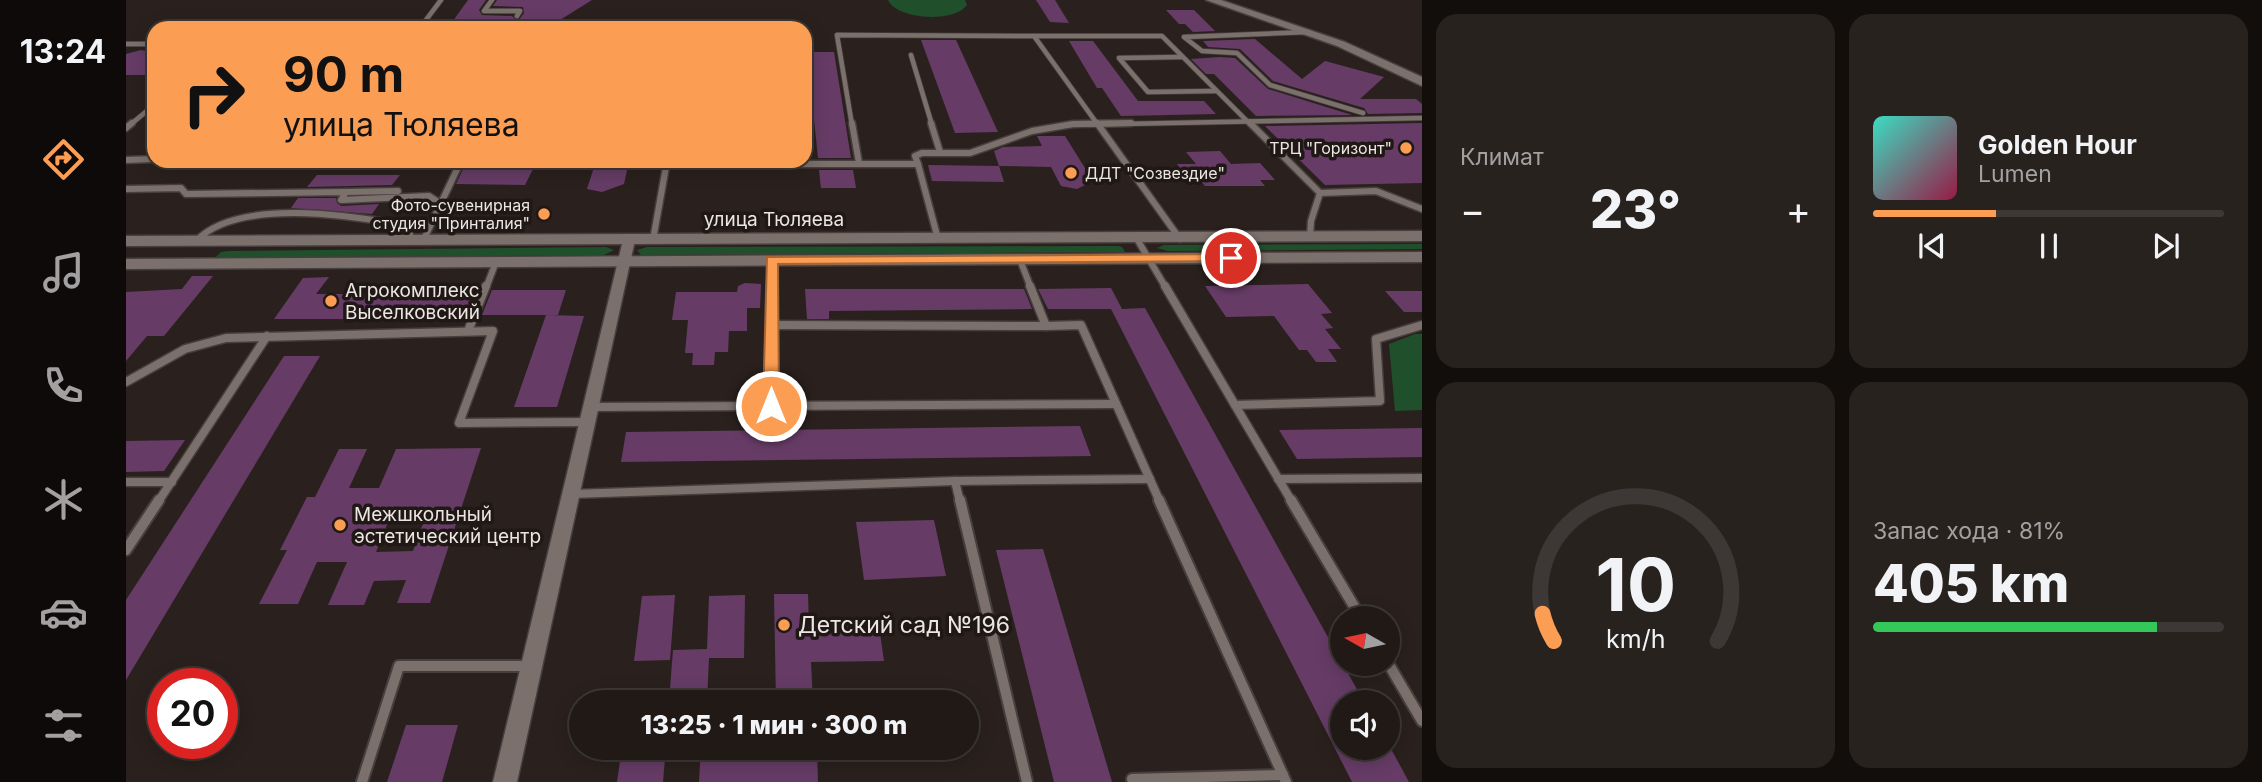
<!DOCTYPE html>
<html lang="ru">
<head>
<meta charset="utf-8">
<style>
  body { margin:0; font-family:Inter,sans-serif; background:#28221f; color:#f1f3f6; height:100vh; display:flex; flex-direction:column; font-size:26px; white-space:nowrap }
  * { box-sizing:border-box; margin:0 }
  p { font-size:23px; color:#a2a0a1 }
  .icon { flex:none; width:38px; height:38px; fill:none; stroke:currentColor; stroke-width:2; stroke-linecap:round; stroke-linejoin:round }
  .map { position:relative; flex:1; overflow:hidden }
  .drawer { display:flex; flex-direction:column; gap:14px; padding:14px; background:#120e0c; width:840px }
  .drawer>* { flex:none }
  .banner { position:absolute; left:21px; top:21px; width:665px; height:147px; border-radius:21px; box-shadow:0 4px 18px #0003,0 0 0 2px #3d3835; background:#fc9d54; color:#111; overflow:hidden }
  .needle { width:46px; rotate:279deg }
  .buttons { position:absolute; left:1204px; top:606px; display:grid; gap:14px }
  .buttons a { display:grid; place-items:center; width:70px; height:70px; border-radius:50%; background:#201916; box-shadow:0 4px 18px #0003,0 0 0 2px #3d3835; font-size:35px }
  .speed { position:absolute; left:21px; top:668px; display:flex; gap:14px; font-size:35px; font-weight:700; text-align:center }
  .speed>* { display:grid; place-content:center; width:91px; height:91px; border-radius:50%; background:#201916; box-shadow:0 4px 18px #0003,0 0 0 2px #3d3835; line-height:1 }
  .speed .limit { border:10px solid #d22; background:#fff; color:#111 }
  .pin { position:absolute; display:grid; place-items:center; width:60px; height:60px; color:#fff; margin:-30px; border:4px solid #fff; border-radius:50%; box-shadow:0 2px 7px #0007 }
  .me { position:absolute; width:77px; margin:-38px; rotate:0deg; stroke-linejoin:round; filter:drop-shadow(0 0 5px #0008) }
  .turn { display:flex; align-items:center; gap:24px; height:147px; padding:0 21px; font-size:32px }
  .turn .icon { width:91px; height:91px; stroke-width:2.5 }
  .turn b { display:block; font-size:49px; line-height:60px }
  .big { font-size:52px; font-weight:800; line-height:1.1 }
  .drawer .widget { flex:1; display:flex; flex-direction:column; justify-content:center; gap:10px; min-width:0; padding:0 24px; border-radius:21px; background:#28221f }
  .drawer .dial { align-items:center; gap:0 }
  .dial svg { height:182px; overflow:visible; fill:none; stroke:#3d3835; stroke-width:7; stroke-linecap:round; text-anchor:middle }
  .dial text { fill:#f1f3f6; stroke:none }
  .song { display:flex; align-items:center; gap:21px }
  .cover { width:84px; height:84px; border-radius:10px; background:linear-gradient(135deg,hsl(170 70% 55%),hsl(340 70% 35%)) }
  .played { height:7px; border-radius:4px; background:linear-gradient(90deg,#fc9d54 35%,#3d3835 35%) }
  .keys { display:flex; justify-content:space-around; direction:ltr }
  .heat { display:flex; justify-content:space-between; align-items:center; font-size:38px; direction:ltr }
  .charge { height:10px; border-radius:5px; background:linear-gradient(90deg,#34c759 81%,#3d3835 0) }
  .drawer .tiles { flex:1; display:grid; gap:14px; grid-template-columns:repeat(2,1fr) }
  .trip { position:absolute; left:443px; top:690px; width:410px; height:70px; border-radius:35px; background:#201916; box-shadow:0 4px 18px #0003,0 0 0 2px #3d3835; font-weight:800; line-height:70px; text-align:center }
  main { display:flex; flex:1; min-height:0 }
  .menu { display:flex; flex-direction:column; width:126px; justify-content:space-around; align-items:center; background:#0d0a09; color:#a2a0a1 }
  .menu .icon { width:49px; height:49px }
  .menu .current { color:#fc9d54 }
  .menu b { font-size:32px; color:#f1f3f6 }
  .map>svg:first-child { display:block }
  .green { fill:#204f2c }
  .building { fill:#663c66; fill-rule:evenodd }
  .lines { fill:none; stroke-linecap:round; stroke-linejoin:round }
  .service-far3-casing { stroke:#463f3d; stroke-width:6 }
  .service-far2-casing { stroke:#463f3d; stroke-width:9 }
  .service-far1-casing { stroke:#463f3d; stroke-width:11 }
  .service-casing { stroke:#463f3d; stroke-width:14 }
  .minor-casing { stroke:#463f3d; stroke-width:3 }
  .secondary-casing { stroke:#463f3d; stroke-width:3 }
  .service-far3 { stroke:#7b706c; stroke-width:4.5 }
  .service-far2 { stroke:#7b706c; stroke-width:6 }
  .service-far1 { stroke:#7b706c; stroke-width:8 }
  .service { stroke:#7b706c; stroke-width:10 }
  .minor { fill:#7b706c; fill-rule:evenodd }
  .secondary { fill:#7b706c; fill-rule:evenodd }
  .route { fill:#fc9d54; stroke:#a46637; stroke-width:2 }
  .poi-dot { fill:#fc9d54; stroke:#201815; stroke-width:2.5 }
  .labels { text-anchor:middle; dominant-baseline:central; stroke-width:7; stroke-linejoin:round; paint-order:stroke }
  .far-poi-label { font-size:16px; fill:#ebe5e3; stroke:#201815; text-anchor:end }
  .street-label { font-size:19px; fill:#ebe5e3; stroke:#201815 }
  .poi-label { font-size:19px; fill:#ebe5e3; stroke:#201815; text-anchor:start }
  .near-poi-label { font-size:23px; fill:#ebe5e3; stroke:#201815; text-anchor:start }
</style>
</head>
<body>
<main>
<nav class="menu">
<b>13:24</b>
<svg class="icon current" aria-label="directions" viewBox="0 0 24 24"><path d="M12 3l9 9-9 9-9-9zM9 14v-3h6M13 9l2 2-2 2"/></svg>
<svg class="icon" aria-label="music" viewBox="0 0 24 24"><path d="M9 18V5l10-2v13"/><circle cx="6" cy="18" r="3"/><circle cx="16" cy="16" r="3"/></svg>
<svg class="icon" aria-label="phone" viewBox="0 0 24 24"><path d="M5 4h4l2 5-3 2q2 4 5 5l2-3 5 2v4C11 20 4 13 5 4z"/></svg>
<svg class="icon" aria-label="climate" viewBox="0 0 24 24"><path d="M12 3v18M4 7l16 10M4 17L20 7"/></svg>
<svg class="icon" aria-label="car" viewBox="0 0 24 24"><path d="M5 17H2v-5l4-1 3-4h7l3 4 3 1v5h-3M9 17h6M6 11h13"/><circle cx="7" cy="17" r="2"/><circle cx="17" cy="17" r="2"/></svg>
<svg class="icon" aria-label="filters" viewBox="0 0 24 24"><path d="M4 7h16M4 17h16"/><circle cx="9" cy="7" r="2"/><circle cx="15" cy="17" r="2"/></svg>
</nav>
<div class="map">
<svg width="1296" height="782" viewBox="0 0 1296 782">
  <rect width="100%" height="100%" fill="#2a211e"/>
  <g class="green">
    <path d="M 762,0 L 839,0 L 841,5 C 829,23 771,20 762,0 Z"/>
    <path d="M 1296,244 L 1296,249 L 1042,251 L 1031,248 L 1038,245 Z"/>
    <path d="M 992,246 L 996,247 L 999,252 L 515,255 L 511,250 L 521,247 Z"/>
    <path d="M 480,247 L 488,250 L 478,255 L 89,258 L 95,252 L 102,251 Z"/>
    <path d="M 1289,334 L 1296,334 L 1296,410 L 1269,411 L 1263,344 Z"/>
  </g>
  <g class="building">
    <path d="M 342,0 L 360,0 L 353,10 L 356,15 L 386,16 L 392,21 L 398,13 L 397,7 L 367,6 L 371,0 L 466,0 L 426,25 L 390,25 L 385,20 L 379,25 L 324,25 Z"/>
    <path d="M 910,0 L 929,0 L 943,23 L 924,22 Z"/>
    <path d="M 1040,10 L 1068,10 L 1089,31 L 1067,32 L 1059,24 L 1053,24 Z"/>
    <path d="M 1129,39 L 1176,79 L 1199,61 L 1258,77 L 1234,99 L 1290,99 L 1296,104 L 1296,113 L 1242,114 L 1238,108 L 1147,81 L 1114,49 L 1082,47 L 1077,41 Z"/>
    <path d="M 795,40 L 830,40 L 872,132 L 829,133 Z"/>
    <path d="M 943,41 L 967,41 L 1012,101 L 1078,101 L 1090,114 L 995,116 L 976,88 L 971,88 Z"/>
    <path d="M 15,50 L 28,53 L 28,75 L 0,75 L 0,54 Z"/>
    <path d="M 681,52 L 708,52 L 725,158 L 692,158 Z"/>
    <path d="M 1093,57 L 1109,58 L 1142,89 L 1226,115 L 1130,116 L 1088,74 L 1080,74 L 1065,59 Z"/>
    <path d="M 1296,123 L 1296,183 L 1199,185 L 1139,126 Z"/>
    <path d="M 911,136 L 939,136 L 967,181 L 951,189 L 935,186 L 925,167 L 873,166 L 868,151 L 877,147 L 916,146 Z"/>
    <path d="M 1094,151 L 1105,164 L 1134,163 L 1149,180 L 1134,180 L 1139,186 L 1079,186 L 1074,180 L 1063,180 L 1051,164 L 1070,164 L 1060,152 Z"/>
    <path d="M 470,161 L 503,161 L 498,184 L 476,192 L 461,189 Z"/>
    <path d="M 802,165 L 873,166 L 878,182 L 806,181 Z"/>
    <path d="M 338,167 L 407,169 L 399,185 L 330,184 Z"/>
    <path d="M 693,170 L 727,170 L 730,188 L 695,188 Z"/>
    <path d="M 191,175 L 274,175 L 266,185 L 181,187 Z"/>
    <path d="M 172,198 L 210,198 L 211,203 L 215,206 L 253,204 L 246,214 L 165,208 Z"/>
    <path d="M 66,276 L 87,276 L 38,336 L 21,336 L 0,361 L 0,292 L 56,289 Z"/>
    <path d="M 203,277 L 190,294 L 350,294 L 342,314 L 334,314 L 333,319 L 148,319 L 177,278 Z"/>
    <path d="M 619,283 L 635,284 L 634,308 L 621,308 L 621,331 L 603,331 L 602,352 L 589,352 L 588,365 L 566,365 L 567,353 L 559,353 L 562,320 L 546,320 L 550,292 L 611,292 L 612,286 Z"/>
    <path d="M 1182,284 L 1206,313 L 1195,314 L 1207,328 L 1199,329 L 1215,349 L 1202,349 L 1211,362 L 1190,362 L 1181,350 L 1173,350 L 1148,316 L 1100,317 L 1079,286 Z"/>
    <path d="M 985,288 L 996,309 L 1019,308 L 1238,702 L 1216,702 L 1216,747 L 1264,747 L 1283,782 L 1226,782 L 985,309 L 995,309 L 922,309 L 912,289 Z"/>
    <path d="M 679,289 L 898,289 L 906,309 L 703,311 L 703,319 L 681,319 Z"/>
    <path d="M 366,290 L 440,290 L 432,315 L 356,315 Z"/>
    <path d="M 1259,291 L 1296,291 L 1296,312 L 1278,312 Z"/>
    <path d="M 420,315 L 458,316 L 431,407 L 388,407 Z"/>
    <path d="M 158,356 L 194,356 L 0,680 L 0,600 Z"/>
    <path d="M 954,426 L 965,456 L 495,462 L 500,432 Z"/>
    <path d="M 1296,428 L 1296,457 L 1171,459 L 1153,430 Z"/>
    <path d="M 59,440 L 38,471 L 0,472 L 0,441 Z"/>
    <path d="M 355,448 L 304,603 L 271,603 L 280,580 L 248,581 L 238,605 L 202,605 L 221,562 L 191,562 L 172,604 L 133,604 L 161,550 L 154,550 L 181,497 L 189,497 L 213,449 L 241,449 L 223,488 L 253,488 L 270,449 ZM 267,510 L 302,510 L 287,551 L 250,552 Z"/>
    <path d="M 808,520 L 820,576 L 738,580 L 730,522 Z"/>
    <path d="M 917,549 L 986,782 L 928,782 L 870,550 Z"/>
    <path d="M 648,594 L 682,594 L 683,626 L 753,626 L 758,661 L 685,662 L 687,702 L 650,702 Z"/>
    <path d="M 549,595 L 544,660 L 508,661 L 516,596 Z"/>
    <path d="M 619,595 L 618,658 L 583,658 L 581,702 L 543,702 L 547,650 L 581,649 L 583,596 Z"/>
    <path d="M 280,725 L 332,725 L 316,782 L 261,782 Z"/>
    <path d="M 496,747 L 540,747 L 537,782 L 491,782 Z"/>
    <path d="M 575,747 L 617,747 L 617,758 L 654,757 L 653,747 L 691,747 L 692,782 L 573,782 Z"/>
  </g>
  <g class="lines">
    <defs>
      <g id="service-far3">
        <path d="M 366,0 L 358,11 L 394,11 L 391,16"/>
        <path d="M 294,28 L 315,0"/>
        <path d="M 383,28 L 385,25"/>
        <path d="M 1183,32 L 1058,37 L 1076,51 L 1111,53 L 1144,85 L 1237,113"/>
        <path d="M 0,44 L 28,44"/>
        <path d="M 785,55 L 806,125"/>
        <path d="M 1056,57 L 993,58 L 1022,92 L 1090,91"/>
        <path d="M 4,125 L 28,105"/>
        <path d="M 726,125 L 711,35 L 908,36"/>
        <path d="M 943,125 L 1296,118"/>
        <path d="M 972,125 L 908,36 L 1036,36 L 1125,125"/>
      </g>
      <g id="service-far2">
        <path d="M 726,123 L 733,163"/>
        <path d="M 805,123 L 814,152"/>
        <path d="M 971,123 L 1054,239"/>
        <path d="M 1124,123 L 1194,193 L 1185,221 L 1184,237"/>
        <path d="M 0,128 L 6,123"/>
        <path d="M 0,160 L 28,159"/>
        <path d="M 106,161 L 114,165 L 334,161"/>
        <path d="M 542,164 L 792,164 L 789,156 L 796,153 L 844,153 L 906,131 L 947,124 L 1005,123"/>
        <path d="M 792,164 L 812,239"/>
        <path d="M 0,189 L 55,188 L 60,194 L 220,192 L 215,200 L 303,196 L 315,204"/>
        <path d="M 220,192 L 272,191"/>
        <path d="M 1194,193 L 1250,191 L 1296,209"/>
        <path d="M 1011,239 L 1040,288"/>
        <path d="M 527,240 L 541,161"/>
        <path d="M 70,241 C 112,197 225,216 279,225 L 287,241"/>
        <path d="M 297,241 L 335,161"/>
        <path d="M 645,260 L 645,288"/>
        <path d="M 894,260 L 905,288"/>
        <path d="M 360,288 L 370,262"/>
      </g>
      <g id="service-far1">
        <path d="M 645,286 L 645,406"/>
        <path d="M 1039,286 L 1166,502"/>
        <path d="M 645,325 L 920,326 L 904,286"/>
        <path d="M 920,326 L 955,325 L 1034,502"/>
        <path d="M 342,331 L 360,286"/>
        <path d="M 0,382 L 59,349 L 100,338 L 367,331 L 333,423 L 462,422"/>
        <path d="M 1109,405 L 1254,401 L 1250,339 L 1296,325"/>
        <path d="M 465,407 L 990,404"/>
        <path d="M 1152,479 L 1296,478"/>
        <path d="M 829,481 L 834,502"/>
        <path d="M 0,482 L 46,482"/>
        <path d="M 446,494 L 829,481 L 1024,479"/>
        <path d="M 32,502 L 141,336"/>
      </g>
      <g id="service">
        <path d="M 834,500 L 901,782"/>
        <path d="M 1033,500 L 1160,782"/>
        <path d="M 1165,500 L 1235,618"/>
        <path d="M 0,550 L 33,500"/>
        <path d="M 1262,663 L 1296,721"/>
        <path d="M 1006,779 L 1157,775"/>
        <path d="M 236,782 L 273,666 L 404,666"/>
      </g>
      <path id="minor" d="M 503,236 L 509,240 L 391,782 L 367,782 L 497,240 Z"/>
      <g id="secondary">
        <path d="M 1080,0 L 1095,0 L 1219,42 L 1296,77 L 1296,86 L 1211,46 Z"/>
        <path d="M 1296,231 L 1296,241 L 0,246 L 0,236 Z"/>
        <path d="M 1296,252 L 1296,262 L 0,269 L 0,259 Z"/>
      </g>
    </defs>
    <use href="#service-far3" class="service-far3-casing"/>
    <use href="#service-far2" class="service-far2-casing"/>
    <use href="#service-far1" class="service-far1-casing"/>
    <use href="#service" class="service-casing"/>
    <use href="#minor" class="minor-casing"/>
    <use href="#secondary" class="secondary-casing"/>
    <use href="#service-far3" class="service-far3"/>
    <use href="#service-far2" class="service-far2"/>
    <use href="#service-far1" class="service-far1"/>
    <use href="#service" class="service"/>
    <use href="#minor" class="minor"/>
    <use href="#secondary" class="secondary"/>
  </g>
  <path class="route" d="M 1105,254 L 1109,255 L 1109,261 L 652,264 L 653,406 L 645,412 L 637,406 L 641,257 Z"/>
  <g class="poi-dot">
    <circle cx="1280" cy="148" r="7"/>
    <circle cx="945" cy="173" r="7"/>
    <circle cx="418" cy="214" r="7"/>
    <circle cx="205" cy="301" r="7"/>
    <circle cx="214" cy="525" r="7"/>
    <circle cx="658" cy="625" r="7"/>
  </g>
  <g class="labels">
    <g class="far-poi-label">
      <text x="1266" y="148">ТРЦ "Горизонт"</text>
      <text x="959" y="173" text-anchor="start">ДДТ "Созвездие"</text>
      <text x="404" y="205">Фото-сувенирная<tspan x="404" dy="18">студия "Принталия"</tspan></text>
    </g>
    <g class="street-label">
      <text x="648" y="219">улица Тюляева</text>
    </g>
    <g class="poi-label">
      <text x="219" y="290">Агрокомплекс<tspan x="219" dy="22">Выселковский</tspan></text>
      <text x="228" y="514">Межшкольный<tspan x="228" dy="22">эстетический центр</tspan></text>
    </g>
    <g class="near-poi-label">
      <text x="672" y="625">Детский сад №196</text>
    </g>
  </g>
</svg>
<div class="buttons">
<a><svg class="needle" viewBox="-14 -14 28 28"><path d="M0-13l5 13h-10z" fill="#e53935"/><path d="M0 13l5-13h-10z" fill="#a2a0a1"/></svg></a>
<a><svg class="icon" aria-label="sound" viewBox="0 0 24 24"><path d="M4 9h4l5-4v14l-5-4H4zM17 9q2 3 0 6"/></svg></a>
</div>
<div class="speed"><div class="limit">20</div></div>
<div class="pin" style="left:1105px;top:258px;background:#d93025"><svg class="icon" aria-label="arrive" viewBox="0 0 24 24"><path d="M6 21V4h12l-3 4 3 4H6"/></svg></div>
<svg class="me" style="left:645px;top:406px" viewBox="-20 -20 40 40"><circle r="17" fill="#fc9d54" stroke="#fff" stroke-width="3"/><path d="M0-11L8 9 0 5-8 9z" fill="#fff"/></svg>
<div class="trip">13:25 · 1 мин · 300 m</div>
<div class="banner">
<div class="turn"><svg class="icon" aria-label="right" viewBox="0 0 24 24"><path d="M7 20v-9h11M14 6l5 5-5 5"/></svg><div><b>90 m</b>улица Тюляева</div></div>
</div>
</div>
<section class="drawer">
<div class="tiles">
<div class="widget"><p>Климат</p>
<div class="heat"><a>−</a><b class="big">23°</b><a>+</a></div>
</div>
<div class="widget">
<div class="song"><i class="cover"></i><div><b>Golden Hour</b><p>Lumen</p></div></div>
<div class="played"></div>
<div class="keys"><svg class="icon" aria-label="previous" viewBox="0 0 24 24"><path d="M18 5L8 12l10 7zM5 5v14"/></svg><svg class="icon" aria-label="pause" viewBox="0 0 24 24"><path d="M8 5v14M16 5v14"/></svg><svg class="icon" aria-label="next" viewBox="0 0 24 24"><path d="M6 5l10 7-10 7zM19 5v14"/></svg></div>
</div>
<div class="widget dial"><svg viewBox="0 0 100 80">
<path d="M14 69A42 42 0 1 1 86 69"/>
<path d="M14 69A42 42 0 0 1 9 57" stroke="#fc9d54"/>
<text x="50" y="56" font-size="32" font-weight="700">10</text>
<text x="50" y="72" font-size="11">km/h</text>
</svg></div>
<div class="widget"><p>Запас хода · 81%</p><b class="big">405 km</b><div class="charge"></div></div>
</div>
</section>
</main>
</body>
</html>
